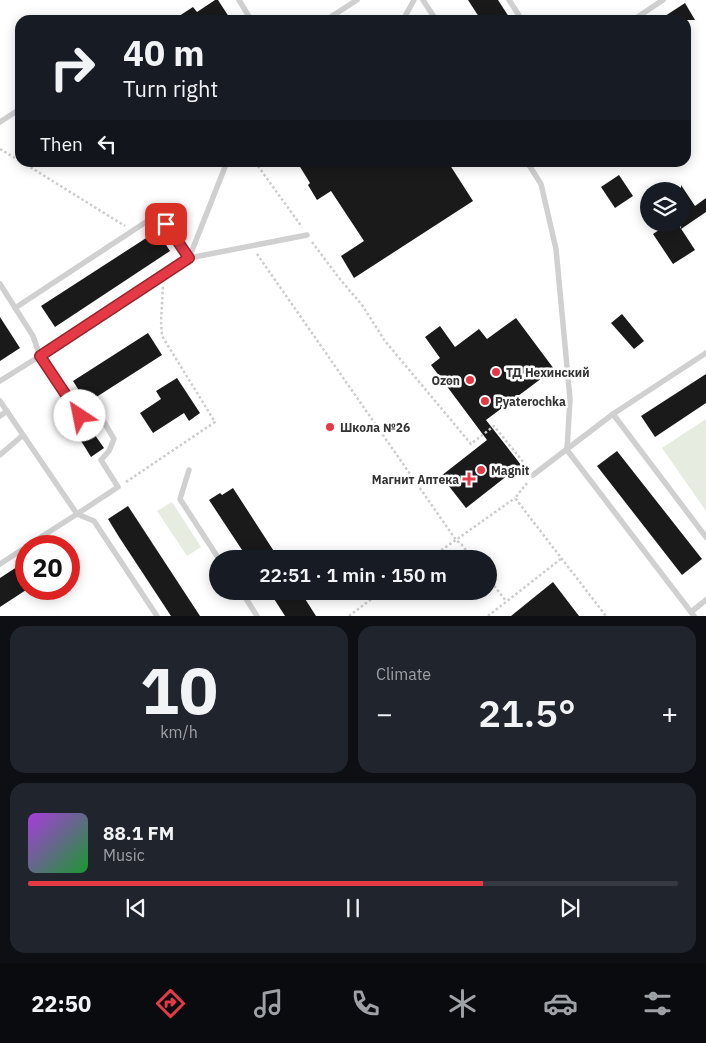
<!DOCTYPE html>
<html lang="en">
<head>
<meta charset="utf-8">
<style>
  body { margin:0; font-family:"IBM Plex Sans",sans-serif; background:#20242c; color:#f1f3f6; height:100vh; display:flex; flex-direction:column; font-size:19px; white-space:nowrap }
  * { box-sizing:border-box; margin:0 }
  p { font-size:16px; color:#9ea1a6 }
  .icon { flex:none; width:28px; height:28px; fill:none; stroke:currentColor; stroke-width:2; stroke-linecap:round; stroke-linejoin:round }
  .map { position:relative; height:616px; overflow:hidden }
  .details { display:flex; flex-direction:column; gap:10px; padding:10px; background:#0d0f14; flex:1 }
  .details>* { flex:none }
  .top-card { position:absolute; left:15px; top:15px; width:676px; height:152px; border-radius:15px; box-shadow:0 2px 12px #0003; background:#171b24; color:#f1f3f6; overflow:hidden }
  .tools { position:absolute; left:640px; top:182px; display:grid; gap:10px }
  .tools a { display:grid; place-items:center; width:50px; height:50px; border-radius:50%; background:#171b24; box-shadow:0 2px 12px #0003; font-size:25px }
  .speed { position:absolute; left:15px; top:535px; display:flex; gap:10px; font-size:25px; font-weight:700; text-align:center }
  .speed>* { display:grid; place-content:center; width:65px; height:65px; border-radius:50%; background:#171b24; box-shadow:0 2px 12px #0003; line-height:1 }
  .speed .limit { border:8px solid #d22; background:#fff; color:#111 }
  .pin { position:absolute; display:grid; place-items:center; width:42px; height:42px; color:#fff; margin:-21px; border-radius:10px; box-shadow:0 2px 8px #0006 }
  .me { position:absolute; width:55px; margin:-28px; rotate:326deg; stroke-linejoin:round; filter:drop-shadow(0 0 4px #0008) }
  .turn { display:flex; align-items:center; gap:18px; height:105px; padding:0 25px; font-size:22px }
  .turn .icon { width:65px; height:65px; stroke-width:2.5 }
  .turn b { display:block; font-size:35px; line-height:42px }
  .then { display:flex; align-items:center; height:48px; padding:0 25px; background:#0003; gap:10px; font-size:19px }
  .big { font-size:38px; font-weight:600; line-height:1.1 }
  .details .widget { flex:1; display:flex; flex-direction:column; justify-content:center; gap:8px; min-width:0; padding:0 18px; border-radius:15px; background:#20242c }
  .details .dial { align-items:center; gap:0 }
  .dial b { font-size:65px; line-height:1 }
  .song { display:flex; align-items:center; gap:15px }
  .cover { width:60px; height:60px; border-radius:8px; background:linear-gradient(135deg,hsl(280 70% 55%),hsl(130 70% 35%)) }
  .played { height:5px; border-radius:2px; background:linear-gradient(90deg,#e63946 70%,#363941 70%) }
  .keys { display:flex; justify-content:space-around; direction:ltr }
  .heat { display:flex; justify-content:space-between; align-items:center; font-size:28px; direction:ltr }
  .details .tiles { flex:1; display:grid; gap:10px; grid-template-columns:1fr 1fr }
  .widget:last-child { grid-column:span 2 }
  .trip { position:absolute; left:209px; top:550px; width:288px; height:50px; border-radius:25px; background:#171b24; box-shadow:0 2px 12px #0003; font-weight:600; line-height:50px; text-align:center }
  .tabs { display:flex; height:80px; justify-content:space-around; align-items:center; background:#090b0e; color:#9ea1a6 }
  .tabs .icon { width:35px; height:35px }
  .tabs .selected { color:#e63946 }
  .tabs b { font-size:22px; color:#f1f3f6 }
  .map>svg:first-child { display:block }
  .green { fill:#e6ecdf }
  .building { fill:#1a1a1a }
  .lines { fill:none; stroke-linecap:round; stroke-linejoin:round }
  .path { stroke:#cdcdcd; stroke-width:2.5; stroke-dasharray:2.5 2.5; stroke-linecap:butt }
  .service { stroke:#d0d0d0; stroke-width:5.5 }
  .route-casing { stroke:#96252e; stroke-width:12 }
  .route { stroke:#e63946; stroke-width:9 }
  .poi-dot { fill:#e63946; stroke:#fff; stroke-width:2 }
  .labels { text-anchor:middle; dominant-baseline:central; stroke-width:5; stroke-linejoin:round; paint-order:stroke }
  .poi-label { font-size:12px; font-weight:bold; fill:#333; stroke:#fff; text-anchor:start }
</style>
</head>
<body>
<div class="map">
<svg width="706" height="616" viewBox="0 0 706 616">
  <rect width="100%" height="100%" fill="#fff"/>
  <g class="green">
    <path d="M 706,419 L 706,511 L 662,448 Z"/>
    <path d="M 172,502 L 201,547 L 187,556 L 157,511 Z"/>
  </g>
  <g class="building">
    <path d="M 215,0 L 218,0 L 231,20 L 173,20 L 193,7 L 197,12 Z"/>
    <path d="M 468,0 L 498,0 L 511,20 L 481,20 Z"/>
    <path d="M 685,3 L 695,20 L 659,20 Z"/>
    <path d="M 297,162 L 448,162 L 473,201 L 354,278 L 341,256 L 364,241 L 331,191 L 317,200 L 308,185 L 310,183 Z"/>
    <path d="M 619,175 L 633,196 L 615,208 L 601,187 Z"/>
    <path d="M 681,185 L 695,206 L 706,198 L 706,212 L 681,229 Z"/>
    <path d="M 668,224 L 678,224 L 695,250 L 673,264 L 653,234 Z"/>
    <path d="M 157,231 L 170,251 L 55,327 L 41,306 Z"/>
    <path d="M 622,314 L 644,341 L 634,349 L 611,323 Z"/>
    <path d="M 0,317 L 20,348 L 0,361 Z"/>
    <path d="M 516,318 L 554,369 L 486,420 L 521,465 L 466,508 L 441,476 L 487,440 L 431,365 L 440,358 L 425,337 L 440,326 L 455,347 L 479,329 L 487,339 Z"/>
    <path d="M 148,333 L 162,355 L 87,403 L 73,381 Z"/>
    <path d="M 706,374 L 706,403 L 655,437 L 641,416 Z"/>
    <path d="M 177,378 L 200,413 L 189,421 L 184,413 L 153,433 L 140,413 L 161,399 L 156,391 Z"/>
    <path d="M 90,428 L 104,448 L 91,457 L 78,436 Z"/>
    <path d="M 617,451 L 702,559 L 682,575 L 597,466 Z"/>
    <path d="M 233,488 L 279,559 L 248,559 L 209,500 L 220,493 L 222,495 Z"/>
    <path d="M 128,506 L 200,616 L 171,616 L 119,537 L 108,519 Z"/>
    <path d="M 26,561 L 26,590 L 0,607 L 0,578 Z"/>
    <path d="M 553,582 L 579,616 L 511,616 Z"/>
    <path d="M 269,591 L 300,591 L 316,616 L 285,616 Z"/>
  </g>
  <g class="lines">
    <g class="path">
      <path d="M 0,149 L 20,161"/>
      <path d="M 22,162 L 125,226"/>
      <path d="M 255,162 L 302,227"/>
      <path d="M 312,242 L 339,278 L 362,305 L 385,341 L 471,444 L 494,426 L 529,469"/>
      <path d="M 257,254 L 456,540 L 462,545 L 473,559"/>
      <path d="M 126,482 L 215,422 L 162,336 L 161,321 L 163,286"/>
      <path d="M 527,483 L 515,498 L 606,616"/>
      <path d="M 429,559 L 515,498"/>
      <path d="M 488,578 L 506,601"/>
      <path d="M 349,616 L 382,591"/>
      <path d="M 488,616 L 562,558"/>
    </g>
    <g class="service">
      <path d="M 239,0 L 251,20"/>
      <path d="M 423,0 L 436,20"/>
      <path d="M 509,0 L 522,20"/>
      <path d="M 326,20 L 357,0"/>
      <path d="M 403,20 L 414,0"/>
      <path d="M 633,20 L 663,0"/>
      <path d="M 0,122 L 20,109"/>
      <path d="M 527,162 L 541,184 L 556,249 L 570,399 L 567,450 L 694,616"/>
      <path d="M 189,258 L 227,162"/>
      <path d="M 0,284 L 33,336 L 40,356 L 0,381"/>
      <path d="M 15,308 L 149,220 L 158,220 L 166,224 L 189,258"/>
      <path d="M 0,401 L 77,514 L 27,546"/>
      <path d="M 613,414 L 706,537"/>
      <path d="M 0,416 L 7,411"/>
      <path d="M 0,455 L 23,435"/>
      <path d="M 189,470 L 180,499 L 219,559"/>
      <path d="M 533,475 L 613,414 L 706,353"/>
      <path d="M 77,514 L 118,487 L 101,460 L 109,451 L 114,439 L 104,422 L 80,416 L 40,356 L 189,258 L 307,235"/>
      <path d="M 77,514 L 94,521 L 157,616"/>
      <path d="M 0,564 L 26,547"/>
      <path d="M 241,591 L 257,616"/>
      <path d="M 691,612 L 706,600"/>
    </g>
  </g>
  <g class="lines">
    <defs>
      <path id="route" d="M 80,416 L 40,356 L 189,258 L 166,224"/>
    </defs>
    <use href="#route" class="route-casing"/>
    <use href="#route" class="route"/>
  </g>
  <g class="poi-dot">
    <circle cx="496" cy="372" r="5"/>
    <circle cx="470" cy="380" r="5"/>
    <circle cx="485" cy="401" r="5"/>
    <circle cx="330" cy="427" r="5"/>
    <circle cx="481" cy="470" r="5"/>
    <path d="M466.5 471.5h5v5h5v5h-5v5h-5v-5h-5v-5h5z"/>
  </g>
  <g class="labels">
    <g class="poi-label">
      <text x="506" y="372">ТД Нехинский</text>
      <text x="460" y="380" text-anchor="end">Ozon</text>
      <text x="495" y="401">Pyaterochka</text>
      <text x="340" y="427">Школа №26</text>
      <text x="491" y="470">Magnit</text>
      <text x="459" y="479" text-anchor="end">Магнит Аптека</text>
    </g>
  </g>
</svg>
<div class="tools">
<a><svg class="icon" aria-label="layers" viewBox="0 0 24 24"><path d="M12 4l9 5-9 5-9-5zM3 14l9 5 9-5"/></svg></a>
</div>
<div class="speed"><div class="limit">20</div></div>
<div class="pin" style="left:166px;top:224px;background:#d93025"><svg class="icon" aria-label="arrive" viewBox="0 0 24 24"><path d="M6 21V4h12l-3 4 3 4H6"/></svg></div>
<svg class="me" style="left:80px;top:416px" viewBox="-20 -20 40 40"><circle r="19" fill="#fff"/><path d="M0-13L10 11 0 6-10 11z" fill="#e63946"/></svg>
<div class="trip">22:51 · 1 min · 150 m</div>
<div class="top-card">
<div class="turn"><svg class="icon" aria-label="right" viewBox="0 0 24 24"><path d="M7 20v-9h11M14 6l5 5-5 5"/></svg><div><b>40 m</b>Turn right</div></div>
<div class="then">Then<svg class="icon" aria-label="left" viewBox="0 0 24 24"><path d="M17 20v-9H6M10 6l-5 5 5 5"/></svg></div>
</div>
</div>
<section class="details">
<div class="tiles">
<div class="widget dial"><b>10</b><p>km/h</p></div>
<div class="widget"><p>Climate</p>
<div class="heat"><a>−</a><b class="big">21.5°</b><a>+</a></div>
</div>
<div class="widget">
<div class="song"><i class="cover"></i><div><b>88.1 FM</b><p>Music</p></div></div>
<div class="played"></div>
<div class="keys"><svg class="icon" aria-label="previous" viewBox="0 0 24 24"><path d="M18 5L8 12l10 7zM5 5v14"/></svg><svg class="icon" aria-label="pause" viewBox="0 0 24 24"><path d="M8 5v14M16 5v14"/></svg><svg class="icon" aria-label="next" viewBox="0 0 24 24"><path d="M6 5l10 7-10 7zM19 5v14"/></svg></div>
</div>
</div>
</section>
<nav class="tabs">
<b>22:50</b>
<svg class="icon selected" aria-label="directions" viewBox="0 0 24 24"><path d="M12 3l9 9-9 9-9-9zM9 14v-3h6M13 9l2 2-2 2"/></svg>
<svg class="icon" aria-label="music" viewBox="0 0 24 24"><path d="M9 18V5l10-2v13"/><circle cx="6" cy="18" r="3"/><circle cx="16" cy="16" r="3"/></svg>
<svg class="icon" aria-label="phone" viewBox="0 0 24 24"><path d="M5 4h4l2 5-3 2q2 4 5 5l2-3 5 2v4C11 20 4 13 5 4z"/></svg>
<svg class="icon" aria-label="climate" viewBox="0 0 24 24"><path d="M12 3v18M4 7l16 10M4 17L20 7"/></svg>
<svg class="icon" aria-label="car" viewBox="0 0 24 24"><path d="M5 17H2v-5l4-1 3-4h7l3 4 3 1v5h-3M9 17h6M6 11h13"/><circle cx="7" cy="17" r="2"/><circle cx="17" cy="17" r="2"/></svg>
<svg class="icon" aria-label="filters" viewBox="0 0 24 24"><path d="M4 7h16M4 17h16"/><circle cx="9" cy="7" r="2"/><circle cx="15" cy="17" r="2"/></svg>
</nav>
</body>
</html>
